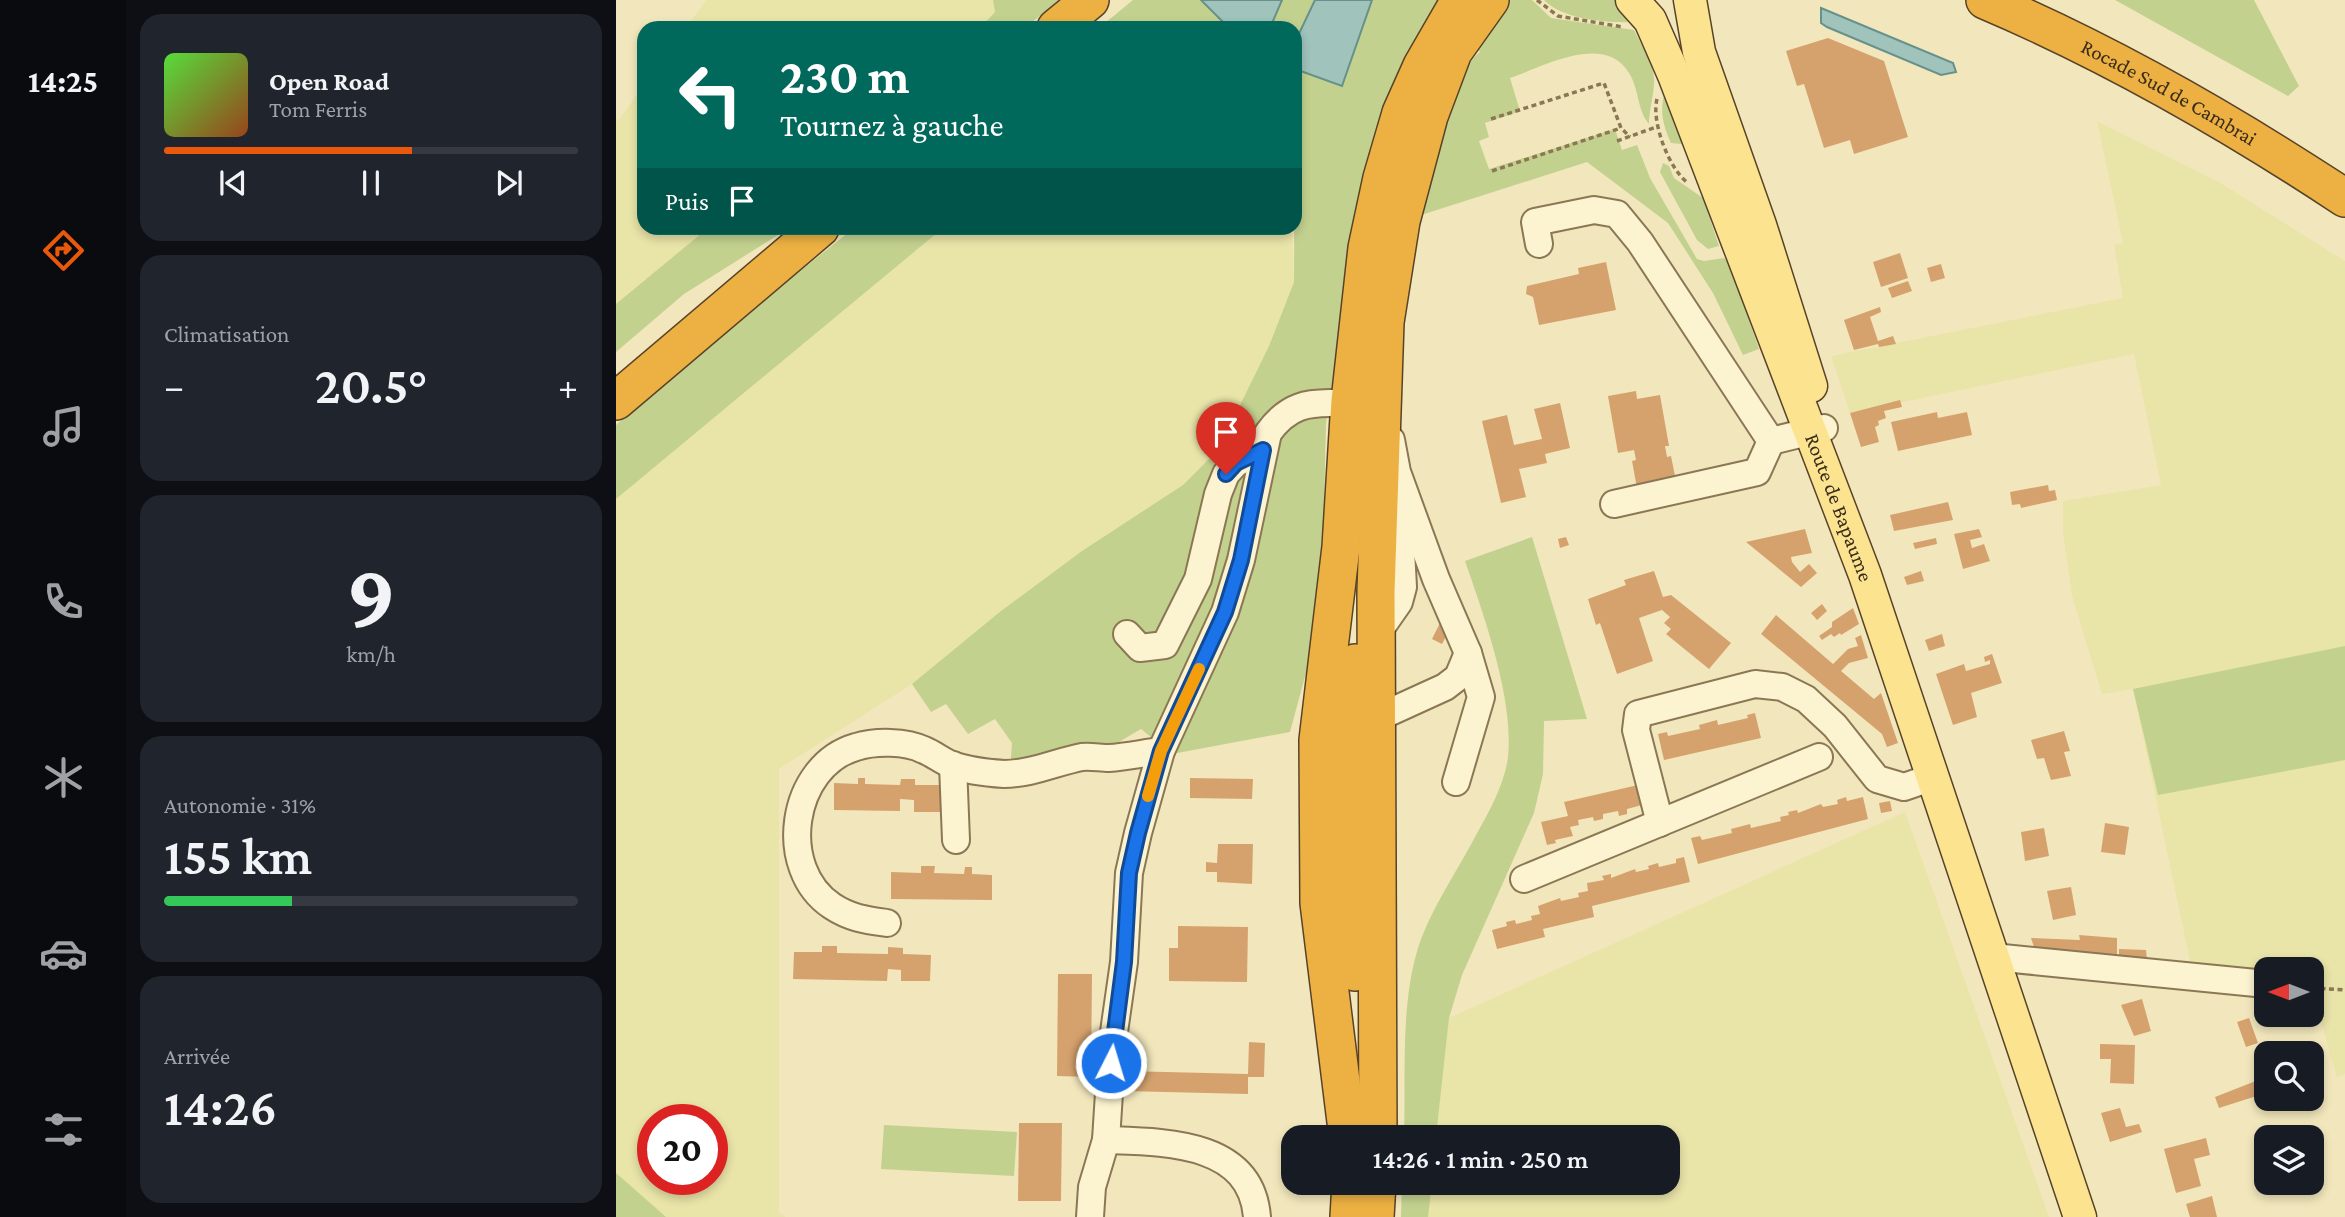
<!DOCTYPE html>
<html lang="fr">
<head>
<meta charset="utf-8">
<style>
  body { margin:0; font-family:"Crimson Pro",serif; background:#20242c; color:#f1f3f6; height:100vh; display:flex; flex-direction:column; font-size:26px; white-space:nowrap }
  * { box-sizing:border-box; margin:0 }
  p { font-size:23px; color:#9ea1a6 }
  .icon { flex:none; width:38px; height:38px; fill:none; stroke:currentColor; stroke-width:2; stroke-linecap:round; stroke-linejoin:round }
  .map { position:relative; flex:1; overflow:hidden }
  .details { display:flex; flex-direction:column; gap:14px; padding:14px; background:#0d0f14; width:490px }
  .details>* { flex:none }
  .top-card { position:absolute; left:21px; top:21px; width:665px; height:214px; border-radius:21px; box-shadow:0 4px 10px #0003; background:#00695c; color:#fff; overflow:hidden }
  .needle { width:46px; rotate:270deg }
  .tools { position:absolute; left:1638px; top:957px; display:grid; gap:14px }
  .tools a { display:grid; place-items:center; width:70px; height:70px; border-radius:14px; background:#171b24; box-shadow:0 4px 10px #0003; font-size:35px }
  .speed { position:absolute; left:21px; top:1104px; display:flex; gap:14px; font-size:35px; font-weight:700; text-align:center }
  .speed>* { display:grid; place-content:center; width:91px; height:91px; border-radius:50%; background:#171b24; box-shadow:0 4px 10px #0003; line-height:1 }
  .speed .limit { border:10px solid #d22; background:#fff; color:#111 }
  .pin { position:absolute; display:grid; place-items:center; width:60px; height:60px; color:#fff; margin:-72px -30px; border-radius:50% 50% 50% 0; rotate:-45deg; box-shadow:0 0 7px #0007 }
  .pin .icon { rotate:45deg }
  .me { position:absolute; width:77px; margin:-38px; rotate:5deg; stroke-linejoin:round; filter:drop-shadow(0 0 5px #0008) }
  .turn { display:flex; align-items:center; gap:24px; height:147px; padding:0 28px; font-size:32px }
  .turn .icon { width:91px; height:91px; stroke-width:2.5 }
  .turn b { display:block; font-size:49px; line-height:60px }
  .then { display:flex; align-items:center; height:66px; padding:0 28px; background:#0003; gap:14px; font-size:26px }
  .big { font-size:52px; font-weight:600; line-height:1.1 }
  .details .tile { flex:1; display:flex; flex-direction:column; justify-content:center; gap:10px; min-width:0; padding:0 24px; border-radius:21px; background:#20242c }
  .details .dial { align-items:center; gap:0 }
  .dial b { font-size:91px; line-height:1 }
  .song { display:flex; align-items:center; gap:21px }
  .cover { width:84px; height:84px; border-radius:10px; background:linear-gradient(135deg,hsl(110 70% 55%),hsl(20 70% 35%)) }
  .played { height:7px; border-radius:4px; background:linear-gradient(90deg,#ea580c 60%,#363941 60%) }
  .keys { display:flex; justify-content:space-around; direction:ltr }
  .heat { display:flex; justify-content:space-between; align-items:center; font-size:38px; direction:ltr }
  .charge { height:10px; border-radius:5px; background:linear-gradient(90deg,#34c759 31%,#363941 0) }
  .trip { position:absolute; left:665px; top:1125px; width:399px; height:70px; border-radius:21px; background:#171b24; box-shadow:0 4px 10px #0003; font-weight:600; line-height:70px; text-align:center }
  main { display:flex; flex:1; min-height:0 }
  .dock { display:flex; flex-direction:column; width:126px; justify-content:space-around; align-items:center; background:#090b0e; color:#9ea1a6 }
  .dock .icon { width:49px; height:49px }
  .dock .current { color:#ea580c }
  .dock b { font-size:32px; color:#f1f3f6 }
  .map>svg:first-child { display:block }
  .farmland { fill:#e9e4a8; fill-rule:evenodd }
  .green { fill:#c3d18f }
  .water { fill:#a0c3bc; stroke:#67918b; stroke-width:2 }
  .building { fill:#d5a26e }
  .lines { fill:none; stroke-linecap:round; stroke-linejoin:round }
  .minor-casing { stroke:#8b7754; stroke-width:30 }
  .major-casing { stroke:#584329; stroke-width:35 }
  .highway-casing { stroke:#584329; stroke-width:40 }
  .path { stroke:#8b7754; stroke-width:3.5; stroke-dasharray:5 3.5; stroke-linecap:butt }
  .minor { stroke:#fcf3d0; stroke-width:26 }
  .major { stroke:#fbe38f; stroke-width:32 }
  .highway { stroke:#ecb142; stroke-width:37 }
  .route-casing { stroke:#114b97; stroke-width:18 }
  .route { stroke:#1a73e8; stroke-width:12 }
  .slow { stroke:#f59e0b; stroke-width:12 }
  .labels { text-anchor:middle; dominant-baseline:central; stroke-width:7; stroke-linejoin:round; paint-order:stroke }
  .street-label { font-size:21px; fill:#392c1a; stroke:#f9f0cc }
</style>
</head>
<body>
<main>
<nav class="dock">
<b>14:25</b>
<svg class="icon current" aria-label="directions" viewBox="0 0 24 24"><path d="M12 3l9 9-9 9-9-9zM9 14v-3h6M13 9l2 2-2 2"/></svg>
<svg class="icon" aria-label="music" viewBox="0 0 24 24"><path d="M9 18V5l10-2v13"/><circle cx="6" cy="18" r="3"/><circle cx="16" cy="16" r="3"/></svg>
<svg class="icon" aria-label="phone" viewBox="0 0 24 24"><path d="M5 4h4l2 5-3 2q2 4 5 5l2-3 5 2v4C11 20 4 13 5 4z"/></svg>
<svg class="icon" aria-label="climate" viewBox="0 0 24 24"><path d="M12 3v18M4 7l16 10M4 17L20 7"/></svg>
<svg class="icon" aria-label="car" viewBox="0 0 24 24"><path d="M5 17H2v-5l4-1 3-4h7l3 4 3 1v5h-3M9 17h6M6 11h13"/><circle cx="7" cy="17" r="2"/><circle cx="17" cy="17" r="2"/></svg>
<svg class="icon" aria-label="filters" viewBox="0 0 24 24"><path d="M4 7h16M4 17h16"/><circle cx="9" cy="7" r="2"/><circle cx="15" cy="17" r="2"/></svg>
</nav>
<section class="details">
<div class="tile">
<div class="song"><i class="cover"></i><div><b>Open Road</b><p>Tom Ferris</p></div></div>
<div class="played"></div>
<div class="keys"><svg class="icon" aria-label="previous" viewBox="0 0 24 24"><path d="M18 5L8 12l10 7zM5 5v14"/></svg><svg class="icon" aria-label="pause" viewBox="0 0 24 24"><path d="M8 5v14M16 5v14"/></svg><svg class="icon" aria-label="next" viewBox="0 0 24 24"><path d="M6 5l10 7-10 7zM19 5v14"/></svg></div>
</div>
<div class="tile"><p>Climatisation</p>
<div class="heat"><a>−</a><b class="big">20.5°</b><a>+</a></div>
</div>
<div class="tile dial"><b>9</b><p>km/h</p></div>
<div class="tile"><p>Autonomie · 31%</p><b class="big">155 km</b><div class="charge"></div></div>
<div class="tile"><p>Arrivée</p><b class="big">14:26</b></div>
</section>
<div class="map">
<svg width="1729" height="1217" viewBox="0 0 1729 1217">
  <rect width="100%" height="100%" fill="#f2e7bc"/>
  <g class="farmland">
    <path d="M 90,0 L 377,0 L 379,12 L 364,28 L 70,28 Z"/>
    <path d="M 28,85 L 28,228 L 92,228 L 0,304 L 0,119 L 3,120 Z"/>
    <path d="M 1481,121 L 1603,182 L 1729,261 L 1729,1074 L 1721,1077 L 1696,991 L 1696,970 L 1650,970 L 1650,972 L 1575,966 L 1517,689 L 1486,694 L 1456,596 L 1447,532 L 1447,501 L 1545,485 L 1518,354 L 1234,413 L 1215,356 L 1507,298 L 1498,245 L 1507,243 Z"/>
    <path d="M 327,228 L 676,228 L 678,282 L 653,346 L 602,450 L 567,485 L 296,684 L 163,769 L 163,1213 L 170,1217 L 0,1217 L 0,499 ZM 37,1120 L 96,1120 L 96,1180 L 37,1180 Z"/>
    <path d="M 1289,812 L 1433,1217 L 812,1217 L 816,1183 L 1052,1183 L 1052,1138 L 820,1137 L 833,1018 Z"/>
  </g>
  <g class="green">
    <path d="M 377,0 L 443,0 L 409,28 L 364,28 L 379,12 Z"/>
    <path d="M 517,0 L 585,0 L 613,28 L 483,28 Z"/>
    <path d="M 666,0 L 825,0 L 726,344 L 710,423 L 707,552 L 694,658 L 674,732 L 556,754 L 525,729 L 486,752 L 394,770 L 396,743 L 379,719 L 352,734 L 330,704 L 315,712 L 296,684 L 385,611 L 466,551 L 567,485 L 602,450 L 653,346 L 678,282 L 679,28 L 654,28 Z"/>
    <path d="M 891,0 L 916,0 L 935,18 L 1018,30 C 1025,45 1037,62 1038,78 C 1039,91 1033,110 1033,124 C 1021,110 1023,88 1013,73 C 988,32 927,67 894,78 L 904,111 L 869,123 L 873,137 L 863,141 L 873,169 L 999,129 L 1006,150 L 1021,145 L 1034,178 L 1081,259 L 1088,261 L 1108,258 L 1113,263 L 1143,349 L 1127,355 L 1097,293 L 1052,223 L 971,162 L 802,216 C 811,181 837,71 864,52 L 856,44 Z"/>
    <path d="M 928,0 L 1006,0 L 1018,22 C 992,23 947,20 928,0 Z"/>
    <path d="M 1499,0 L 1638,0 L 1683,86 L 1672,96 Z"/>
    <path d="M 1049,92 L 1069,141 L 1065,144 L 1055,143 C 1047,126 1043,110 1049,92 Z"/>
    <path d="M 1047,163 L 1053,166 L 1058,178 L 1087,198 L 1103,246 L 1092,249 L 1081,240 L 1044,172 Z"/>
    <path d="M 92,228 L 173,228 L 68,294 L 0,352 L 0,304 Z"/>
    <path d="M 238,228 L 327,228 L 0,499 L 0,425 L 89,347 Z"/>
    <path d="M 916,537 L 971,719 L 928,721 L 927,774 L 918,813 L 846,975 L 833,1018 L 820,1137 L 788,1137 C 790,1076 784,1007 802,948 C 815,908 841,872 860,835 C 873,812 889,783 892,757 C 898,699 868,616 849,561 Z"/>
    <path d="M 1729,646 L 1729,760 L 1542,795 L 1517,689 Z"/>
    <path d="M 268,1125 L 401,1132 L 398,1176 L 265,1169 Z"/>
    <path d="M 0,1173 L 50,1217 L 0,1217 Z"/>
    <path d="M 786,1183 L 816,1183 L 812,1217 L 785,1217 Z"/>
  </g>
  <g class="water">
    <path d="M 585,0 L 666,0 L 654,28 L 613,28 Z"/>
    <path d="M 699,0 L 756,0 L 726,86 L 679,69 L 679,42 Z"/>
    <path d="M 1205,8 L 1337,63 L 1340,72 L 1325,75 L 1211,27 L 1205,23 Z"/>
  </g>
  <g class="building">
    <path d="M 1212,38 L 1268,61 L 1292,137 L 1238,154 L 1234,140 L 1208,148 L 1188,84 L 1181,86 L 1170,51 Z"/>
    <path d="M 1284,253 L 1292,278 L 1265,287 L 1257,262 Z"/>
    <path d="M 990,262 L 1000,310 L 923,325 L 917,297 L 910,294 L 911,286 L 963,274 L 962,268 Z"/>
    <path d="M 1325,264 L 1329,278 L 1315,282 L 1311,268 Z"/>
    <path d="M 1292,281 L 1296,291 L 1276,298 L 1272,288 Z"/>
    <path d="M 1264,307 L 1265,312 L 1254,317 L 1262,341 L 1277,336 L 1280,344 L 1263,347 L 1262,344 L 1238,350 L 1228,320 Z"/>
    <path d="M 1020,391 L 1021,399 L 1044,395 L 1053,446 L 1049,446 L 1051,457 L 1055,456 L 1060,481 L 1021,488 L 1016,461 L 1020,460 L 1018,450 L 1002,453 L 992,396 Z"/>
    <path d="M 1284,400 L 1286,407 L 1268,411 L 1270,418 L 1262,421 L 1263,425 L 1259,427 L 1263,442 L 1245,447 L 1234,413 Z"/>
    <path d="M 944,403 L 954,448 L 929,454 L 931,463 L 903,469 L 910,497 L 885,503 L 866,421 L 891,415 L 898,445 L 926,439 L 918,409 Z"/>
    <path d="M 1321,412 L 1322,418 L 1351,412 L 1356,435 L 1282,451 L 1275,422 Z"/>
    <path d="M 1432,485 L 1433,491 L 1439,490 L 1441,500 L 1405,508 L 1404,504 L 1396,505 L 1394,492 Z"/>
    <path d="M 1332,502 L 1337,520 L 1278,531 L 1274,515 Z"/>
    <path d="M 1189,529 L 1196,553 L 1175,557 L 1176,562 L 1184,572 L 1193,564 L 1201,573 L 1185,587 L 1130,542 Z"/>
    <path d="M 1363,529 L 1366,537 L 1354,540 L 1356,548 L 1368,544 L 1374,561 L 1347,569 L 1338,534 Z"/>
    <path d="M 950,537 L 953,545 L 944,548 L 942,539 Z"/>
    <path d="M 1320,538 L 1321,544 L 1299,549 L 1297,543 Z"/>
    <path d="M 1038,571 L 1047,597 L 1055,595 L 1115,643 L 1093,669 L 1050,634 L 1055,629 L 1048,623 L 1054,617 L 1046,610 L 1023,618 L 1037,661 L 1001,674 L 984,623 L 980,625 L 972,599 L 1010,585 L 1008,580 Z"/>
    <path d="M 1305,571 L 1308,581 L 1291,585 L 1288,577 Z"/>
    <path d="M 1206,604 L 1211,611 L 1201,620 L 1195,613 Z"/>
    <path d="M 1237,608 L 1243,624 L 1225,635 L 1224,633 L 1218,637 L 1215,634 L 1206,640 L 1203,636 L 1216,627 L 1216,622 Z"/>
    <path d="M 1160,615 L 1217,664 L 1232,649 L 1242,646 L 1239,638 L 1245,635 L 1252,658 L 1233,663 L 1225,671 L 1258,699 L 1265,693 L 1282,743 L 1271,747 L 1266,734 L 1145,634 Z"/>
    <path d="M 824,623 L 834,629 L 826,644 L 816,639 Z"/>
    <path d="M 1326,634 L 1329,646 L 1313,651 L 1309,640 Z"/>
    <path d="M 1376,654 L 1386,683 L 1355,693 L 1361,717 L 1337,725 L 1320,674 L 1348,664 L 1350,671 L 1374,664 L 1374,660 L 1369,662 L 1368,657 Z"/>
    <path d="M 1139,713 L 1145,738 L 1048,760 L 1042,734 L 1051,732 L 1052,736 L 1084,729 L 1083,725 L 1101,720 L 1102,725 L 1132,718 L 1131,715 Z"/>
    <path d="M 1448,731 L 1454,751 L 1448,752 L 1455,776 L 1435,780 L 1428,758 L 1421,759 L 1415,740 Z"/>
    <path d="M 242,778 L 249,778 L 249,784 L 284,785 L 285,779 L 299,779 L 299,785 L 326,785 L 326,812 L 298,812 L 298,800 L 284,799 L 284,811 L 218,810 L 218,783 L 242,784 Z"/>
    <path d="M 574,778 L 637,779 L 636,799 L 574,798 Z"/>
    <path d="M 1022,785 L 1026,805 L 1011,809 L 1011,814 L 1003,816 L 1002,811 L 987,814 L 987,819 L 978,821 L 977,817 L 962,820 L 963,825 L 954,827 L 957,836 L 939,840 L 940,843 L 931,845 L 925,822 L 952,816 L 948,802 Z"/>
    <path d="M 1230,797 L 1231,801 L 1247,797 L 1252,819 L 1082,864 L 1075,838 L 1084,836 L 1086,840 L 1116,833 L 1115,829 L 1134,824 L 1135,828 L 1165,821 L 1164,817 L 1173,815 L 1172,812 L 1181,810 L 1182,813 L 1205,804 L 1207,807 L 1222,804 L 1221,800 Z"/>
    <path d="M 1274,801 L 1276,811 L 1265,813 L 1263,803 Z"/>
    <path d="M 1489,823 L 1513,827 L 1509,855 L 1485,852 Z"/>
    <path d="M 1428,828 L 1433,856 L 1409,861 L 1405,832 Z"/>
    <path d="M 602,844 L 637,844 L 636,884 L 601,882 L 601,872 L 590,872 L 590,862 L 601,863 Z"/>
    <path d="M 1068,857 L 1074,882 L 976,906 L 978,917 L 927,929 L 929,937 L 881,949 L 876,930 L 891,926 L 890,922 L 899,920 L 900,924 L 916,920 L 915,916 L 924,914 L 922,906 L 944,898 L 945,901 L 963,897 L 962,893 L 972,891 L 971,883 L 988,880 L 986,876 L 995,874 L 995,878 L 1019,869 L 1020,872 L 1033,869 L 1032,866 L 1042,863 L 1043,867 L 1060,863 L 1060,859 Z"/>
    <path d="M 305,866 L 319,866 L 318,873 L 348,874 L 349,867 L 356,867 L 356,874 L 376,875 L 376,900 L 275,899 L 275,872 L 305,873 Z"/>
    <path d="M 1455,887 L 1460,915 L 1437,920 L 1431,891 Z"/>
    <path d="M 562,926 L 632,927 L 631,982 L 553,981 L 553,948 L 562,948 Z"/>
    <path d="M 1463,935 L 1501,938 L 1501,958 L 1420,953 L 1415,938 L 1464,940 Z"/>
    <path d="M 206,946 L 221,946 L 221,953 L 272,954 L 272,947 L 287,948 L 287,954 L 315,955 L 314,981 L 285,981 L 285,970 L 272,969 L 271,981 L 177,979 L 178,952 L 206,952 Z"/>
    <path d="M 1503,949 L 1530,950 L 1531,960 L 1503,958 Z"/>
    <path d="M 442,974 L 476,974 L 475,1077 L 441,1076 Z"/>
    <path d="M 1526,999 L 1535,1031 L 1518,1036 L 1505,1005 Z"/>
    <path d="M 1633,1018 L 1642,1043 L 1630,1047 L 1621,1022 Z"/>
    <path d="M 633,1042 L 649,1043 L 648,1077 L 632,1077 L 632,1094 L 508,1091 L 509,1071 L 632,1074 Z"/>
    <path d="M 1484,1044 L 1519,1045 L 1518,1084 L 1494,1083 L 1495,1059 L 1484,1059 Z"/>
    <path d="M 1650,1077 L 1650,1093 L 1603,1108 L 1599,1097 Z"/>
    <path d="M 1504,1108 L 1510,1127 L 1523,1124 L 1526,1132 L 1494,1142 L 1485,1113 Z"/>
    <path d="M 403,1123 L 446,1123 L 445,1201 L 402,1201 Z"/>
    <path d="M 1590,1138 L 1594,1155 L 1578,1159 L 1585,1186 L 1560,1193 L 1548,1149 Z"/>
    <path d="M 1596,1196 L 1601,1217 L 1574,1217 L 1570,1204 Z"/>
  </g>
  <g class="lines">
    <defs>
      <g id="minor">
        <path d="M 923,244 L 919,222 L 978,210 L 1001,214 L 1024,242 L 1155,441 L 1208,428"/>
        <path d="M 775,440 L 781,472 L 820,579 L 852,653 L 865,697 L 840,782"/>
        <path d="M 998,504 L 1141,472 L 1155,441"/>
        <path d="M 511,634 L 524,648 L 549,645 L 582,579 L 602,494 L 610,474 L 620,463 L 647,450"/>
        <path d="M 760,635 L 783,602 L 787,587 L 782,494"/>
        <path d="M 761,718 L 829,687 L 842,677 L 852,653"/>
        <path d="M 337,765 L 340,840"/>
        <path d="M 1044,823 L 1020,730 L 1022,714 L 1139,684 L 1166,687 L 1190,699 L 1219,726 L 1261,779 L 1288,787 L 1317,777"/>
        <path d="M 908,879 L 1203,757"/>
        <path d="M 271,923 C 250,920 234,918 216,906 C 160,869 174,766 240,747 C 259,741 290,741 308,750 C 318,754 326,761 336,765 C 350,770 373,773 388,774 C 415,774 440,762 466,757 C 475,756 484,758 493,758 C 510,757 528,753 545,751"/>
        <path d="M 1377,957 L 1650,984"/>
        <path d="M 490,1140 C 548,1142 635,1141 641,1217"/>
        <path d="M 474,1217 L 476,1187 L 490,1140 L 496,1046 L 508,962 L 513,873 L 522,833 L 545,751 L 609,612 L 625,560 L 652,433 C 687,384 723,416 749,394"/>
      </g>
      <g id="major">
        <path id="s1" d="M 1016,0 L 1034,20 L 1058,75 L 1249,575 L 1464,1217"/>
        <path d="M 1074,0 L 1083,52 L 1144,225 L 1195,386"/>
      </g>
      <g id="highway">
        <path id="s2" d="M 1369,0 C 1496,54 1614,122 1729,198"/>
        <path d="M 440,28 L 474,0"/>
        <path d="M 0,401 L 204,228"/>
        <path d="M 739,972 C 732,870 732,765 739,663"/>
        <path d="M 732,1138 L 703,903 L 702,740 L 725,547 L 734,401 L 751,248 L 766,178 L 785,113 L 806,66 L 844,0"/>
        <path d="M 762,1138 L 760,592 L 769,322 L 785,221 L 813,116 L 837,52 L 874,0"/>
        <path d="M 733,1217 L 735,1183"/>
        <path d="M 759,1217 L 761,1183"/>
      </g>
    </defs>
    <use href="#minor" class="minor-casing"/>
    <use href="#major" class="major-casing"/>
    <use href="#highway" class="highway-casing"/>
    <g class="path">
      <path d="M 921,0 L 942,16 L 1007,27"/>
      <path d="M 1041,99 C 1035,122 1053,169 1072,183"/>
      <path d="M 875,119 L 988,83 L 1005,128 L 1014,137"/>
      <path d="M 1001,141 L 1043,126"/>
      <path d="M 876,171 L 1005,128"/>
      <path d="M 1696,988 L 1729,990"/>
    </g>
    <use href="#minor" class="minor"/>
    <use href="#major" class="major"/>
    <use href="#highway" class="highway"/>
  </g>
  <g class="lines">
    <defs>
      <path id="route" d="M 495,1063 L 508,962 L 513,873 L 522,833 L 545,751 L 609,612 L 625,560 L 647,450 L 620,463 L 610,474"/>
    </defs>
    <use href="#route" class="route-casing"/>
    <use href="#route" class="route"/>
    <path class="slow" d="M 532,796 L 545,751 L 583,669"/>
  </g>
  <g class="labels">
    <g class="street-label">
      <text stroke="none"><textPath href="#s2" startOffset="206">Rocade Sud de Cambrai</textPath></text>
      <text stroke="none"><textPath href="#s1" startOffset="550">Route de Bapaume</textPath></text>
    </g>
  </g>
</svg>
<div class="tools">
<a><svg class="needle" viewBox="-14 -14 28 28"><path d="M0-13l5 13h-10z" fill="#e53935"/><path d="M0 13l5-13h-10z" fill="#9ea1a6"/></svg></a>
<a><svg class="icon" aria-label="search" viewBox="0 0 24 24"><circle cx="10" cy="10" r="6"/><path d="M15 15l6 6"/></svg></a>
<a><svg class="icon" aria-label="layers" viewBox="0 0 24 24"><path d="M12 4l9 5-9 5-9-5zM3 14l9 5 9-5"/></svg></a>
</div>
<div class="speed"><div class="limit">20</div></div>
<div class="pin" style="left:610px;top:474px;background:#d93025"><svg class="icon" aria-label="arrive" viewBox="0 0 24 24"><path d="M6 21V4h12l-3 4 3 4H6"/></svg></div>
<svg class="me" style="left:495px;top:1063px" viewBox="-20 -20 40 40"><circle r="17" fill="#1a73e8" stroke="#fff" stroke-width="3"/><path d="M0-11L8 9 0 5-8 9z" fill="#fff"/></svg>
<div class="trip">14:26 · 1 min · 250 m</div>
<div class="top-card">
<div class="turn"><svg class="icon" aria-label="left" viewBox="0 0 24 24"><path d="M17 20v-9H6M10 6l-5 5 5 5"/></svg><div><b>230 m</b>Tournez à gauche</div></div>
<div class="then">Puis<svg class="icon" aria-label="arrive" viewBox="0 0 24 24"><path d="M6 21V4h12l-3 4 3 4H6"/></svg></div>
</div>
</div>
</main>
</body>
</html>
